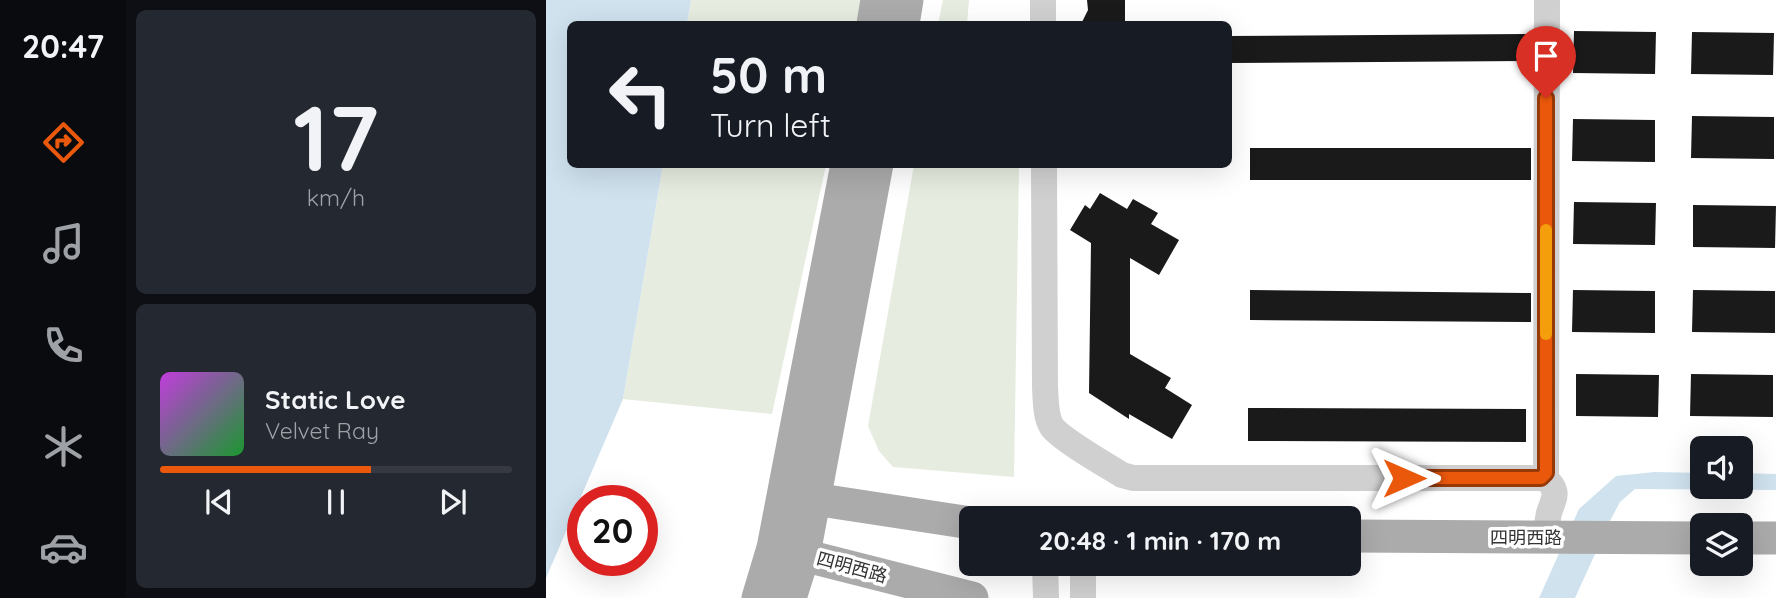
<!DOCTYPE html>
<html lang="en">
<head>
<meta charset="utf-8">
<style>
  body { margin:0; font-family:Quicksand,"Noto Sans SC",sans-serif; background:#242831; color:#f1f3f6; height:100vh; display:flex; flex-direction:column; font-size:26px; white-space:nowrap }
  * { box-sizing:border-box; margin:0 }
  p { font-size:23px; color:#9ea1a6 }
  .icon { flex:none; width:38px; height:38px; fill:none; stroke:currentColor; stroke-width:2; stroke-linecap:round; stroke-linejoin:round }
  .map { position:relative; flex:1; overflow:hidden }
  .sheet { display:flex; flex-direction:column; gap:10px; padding:10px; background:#0d0f14; width:420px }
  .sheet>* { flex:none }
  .guide { position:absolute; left:21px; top:21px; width:665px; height:147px; border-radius:10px; box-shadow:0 7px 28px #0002; background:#171b24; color:#f1f3f6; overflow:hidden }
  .tools { position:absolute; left:1144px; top:436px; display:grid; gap:14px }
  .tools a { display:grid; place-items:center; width:63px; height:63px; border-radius:10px; background:#171b24; box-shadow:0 7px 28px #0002; font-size:35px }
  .speed { position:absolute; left:21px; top:485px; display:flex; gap:14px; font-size:35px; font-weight:700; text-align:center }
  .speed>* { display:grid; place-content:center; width:91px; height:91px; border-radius:50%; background:#171b24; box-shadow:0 7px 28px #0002; line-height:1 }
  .speed .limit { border:10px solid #d22; background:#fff; color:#111 }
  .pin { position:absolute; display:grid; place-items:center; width:60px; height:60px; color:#fff; margin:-72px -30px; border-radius:50% 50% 50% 0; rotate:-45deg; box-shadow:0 0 7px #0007 }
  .pin .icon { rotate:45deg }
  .me { position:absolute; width:77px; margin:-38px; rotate:90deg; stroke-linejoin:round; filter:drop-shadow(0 0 5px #0008) }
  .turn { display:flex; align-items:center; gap:24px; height:147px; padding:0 28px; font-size:32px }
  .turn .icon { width:91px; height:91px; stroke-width:2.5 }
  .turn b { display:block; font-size:49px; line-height:60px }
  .sheet .card { flex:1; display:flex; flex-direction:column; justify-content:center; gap:10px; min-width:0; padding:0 24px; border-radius:10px; background:#242831 }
  .sheet .dial { align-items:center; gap:0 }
  .dial b { font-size:91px; line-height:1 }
  .song { display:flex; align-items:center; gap:21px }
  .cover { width:84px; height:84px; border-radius:10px; background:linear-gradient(135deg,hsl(290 70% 55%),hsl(130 70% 35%)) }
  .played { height:7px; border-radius:4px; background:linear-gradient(90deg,#ea580c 60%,#363941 60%) }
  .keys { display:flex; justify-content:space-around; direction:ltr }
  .trip { position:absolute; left:413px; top:506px; width:402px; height:70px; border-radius:10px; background:#171b24; box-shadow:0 7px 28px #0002; font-weight:700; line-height:70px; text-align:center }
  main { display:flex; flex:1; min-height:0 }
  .tabs { display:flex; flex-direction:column; width:126px; justify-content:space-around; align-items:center; background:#090b0e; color:#9ea1a6 }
  .tabs .icon { width:49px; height:49px }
  .tabs .selected { color:#ea580c }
  .tabs b { font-size:32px; color:#f1f3f6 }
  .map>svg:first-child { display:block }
  .green { fill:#e6ecdf }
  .water { fill:#cfe2ee }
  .building { fill:#1a1a1a }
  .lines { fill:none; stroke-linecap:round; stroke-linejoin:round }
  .minor { stroke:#d0d0d0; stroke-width:26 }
  .major { stroke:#ababab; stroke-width:33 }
  .route-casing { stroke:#983908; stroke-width:18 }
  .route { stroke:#ea580c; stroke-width:12 }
  .slow { stroke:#f59e0b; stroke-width:12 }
  .labels { text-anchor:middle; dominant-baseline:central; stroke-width:7; stroke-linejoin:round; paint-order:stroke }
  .street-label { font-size:18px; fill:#333; stroke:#fff }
</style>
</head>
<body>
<main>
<nav class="tabs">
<b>20:47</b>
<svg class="icon selected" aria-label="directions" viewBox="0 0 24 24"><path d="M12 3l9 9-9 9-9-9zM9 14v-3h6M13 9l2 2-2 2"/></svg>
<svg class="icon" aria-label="music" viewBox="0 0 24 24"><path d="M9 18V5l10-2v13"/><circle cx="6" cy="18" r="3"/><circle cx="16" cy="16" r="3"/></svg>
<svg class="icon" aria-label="phone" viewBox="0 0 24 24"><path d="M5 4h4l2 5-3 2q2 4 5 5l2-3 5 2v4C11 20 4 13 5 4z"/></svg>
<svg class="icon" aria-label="climate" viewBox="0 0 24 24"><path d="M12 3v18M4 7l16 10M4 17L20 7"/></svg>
<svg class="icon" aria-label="car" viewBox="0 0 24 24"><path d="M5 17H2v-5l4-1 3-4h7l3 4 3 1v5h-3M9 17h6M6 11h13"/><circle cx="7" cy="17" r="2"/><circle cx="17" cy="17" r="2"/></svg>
</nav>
<section class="sheet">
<div class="card dial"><b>17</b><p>km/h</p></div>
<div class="card">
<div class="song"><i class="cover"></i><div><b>Static Love</b><p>Velvet Ray</p></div></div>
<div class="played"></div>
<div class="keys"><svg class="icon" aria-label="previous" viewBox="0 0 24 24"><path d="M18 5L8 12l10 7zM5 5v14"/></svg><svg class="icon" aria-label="pause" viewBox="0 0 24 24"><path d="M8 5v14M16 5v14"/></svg><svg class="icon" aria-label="next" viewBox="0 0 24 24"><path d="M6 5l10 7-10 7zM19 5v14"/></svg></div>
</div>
</section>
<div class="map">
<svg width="1230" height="598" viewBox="0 0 1230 598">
  <rect width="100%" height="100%" fill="#fff"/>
  <g class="green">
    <path d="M 145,0 L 316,0 L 311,24 L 141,24 Z"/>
    <path d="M 397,0 L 423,0 L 421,24 L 392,24 Z"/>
    <path d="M 117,165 L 280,165 L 226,414 L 77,399 Z"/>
    <path d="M 368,165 L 473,165 L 468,477 L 347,467 L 333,451 L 322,426 Z"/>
  </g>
  <g class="water">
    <path d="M 0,0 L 145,0 L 141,24 L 24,24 L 24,164 L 117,165 L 77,399 L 0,578 Z"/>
    <path d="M 1109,472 L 1157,473 L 1157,486 L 1195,486 L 1195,473 L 1230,474 L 1230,490 L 1089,489 L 1074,502 L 1065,519 L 1029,598 L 993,598 L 1033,509 L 1070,476 Z"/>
  </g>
  <g class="building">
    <path d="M 541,0 L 579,0 L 579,24 L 535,24 L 542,10 Z"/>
    <path d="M 1028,31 L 1110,32 L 1109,74 L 1027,73 Z"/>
    <path d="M 1146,32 L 1228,33 L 1227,75 L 1145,74 Z"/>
    <path d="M 985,34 L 985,61 L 683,63 L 683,36 Z"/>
    <path d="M 1146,116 L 1228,117 L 1228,159 L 1145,158 Z"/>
    <path d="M 1027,119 L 1109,120 L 1109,162 L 1026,161 Z"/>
    <rect x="704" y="148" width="281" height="32"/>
    <path d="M 554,193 L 581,209 L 587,199 L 612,213 L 605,224 L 633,240 L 613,275 L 584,258 L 584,354 L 625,378 L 619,388 L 646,405 L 626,439 L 583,414 L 583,419 L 543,393 L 545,243 L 524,230 L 539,205 L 544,209 Z"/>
    <path d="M 1028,202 L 1110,203 L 1109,245 L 1027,244 Z"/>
    <path d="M 1147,205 L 1230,206 L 1229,248 L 1147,247 Z"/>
    <path d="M 704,290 L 985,293 L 985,322 L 704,320 Z"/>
    <path d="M 1027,290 L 1109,291 L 1109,333 L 1026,332 Z"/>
    <path d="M 1147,290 L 1229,291 L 1229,333 L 1146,332 Z"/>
    <path d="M 1030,374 L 1113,375 L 1112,417 L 1030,416 Z"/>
    <path d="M 1145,374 L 1227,375 L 1227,417 L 1144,416 Z"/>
    <path d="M 702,408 L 980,409 L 980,442 L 702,441 Z"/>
  </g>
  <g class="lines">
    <g class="minor">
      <path d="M 497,0 L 497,24"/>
      <path d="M 498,164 L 499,388 C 500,400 499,416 506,427 C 516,440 560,465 576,475 L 587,478 L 995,478 L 1000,473 L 1001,0"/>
      <path d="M 997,476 C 1014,491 1009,495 1003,513 C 1001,521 1000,529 1000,537"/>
      <path d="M 499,564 L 500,598"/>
      <path d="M 537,598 L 537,564"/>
    </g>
    <g class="major">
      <path d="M 327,24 L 331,0"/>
      <path d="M 357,24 L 361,0"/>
      <path d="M 248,496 L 425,523"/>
      <path d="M 803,536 L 1157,538"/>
      <path d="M 1195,538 L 1230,538"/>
      <path d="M 237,550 L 426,598"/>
      <path d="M 212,598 L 227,548 L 301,164"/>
      <path d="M 244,598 L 258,554 L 331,164"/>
    </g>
  </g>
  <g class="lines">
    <defs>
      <path id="route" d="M 858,478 L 995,478 L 1000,473 L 1000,98"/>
    </defs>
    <use href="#route" class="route-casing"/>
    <use href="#route" class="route"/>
    <path class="slow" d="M 1000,230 L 1000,334"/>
  </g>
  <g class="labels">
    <g class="street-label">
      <text x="980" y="537">四明西路</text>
      <text transform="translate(306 567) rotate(15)">四明西路</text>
    </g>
  </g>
</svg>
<div class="tools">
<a><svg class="icon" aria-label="sound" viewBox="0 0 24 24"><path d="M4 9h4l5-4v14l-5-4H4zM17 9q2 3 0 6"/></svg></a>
<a><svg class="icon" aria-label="layers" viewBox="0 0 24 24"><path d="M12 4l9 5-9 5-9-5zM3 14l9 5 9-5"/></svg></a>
</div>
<div class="speed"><div class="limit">20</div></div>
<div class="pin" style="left:1000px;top:98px;background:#d93025"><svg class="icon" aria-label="arrive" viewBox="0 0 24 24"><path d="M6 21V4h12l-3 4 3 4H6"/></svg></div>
<svg class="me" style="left:858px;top:478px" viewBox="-20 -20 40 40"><path d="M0-17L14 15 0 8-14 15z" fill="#ea580c" stroke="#fff" stroke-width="4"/></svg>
<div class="trip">20:48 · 1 min · 170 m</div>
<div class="guide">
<div class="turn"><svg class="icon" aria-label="left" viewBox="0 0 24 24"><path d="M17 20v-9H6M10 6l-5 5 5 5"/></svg><div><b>50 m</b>Turn left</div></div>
</div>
</div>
</main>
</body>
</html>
